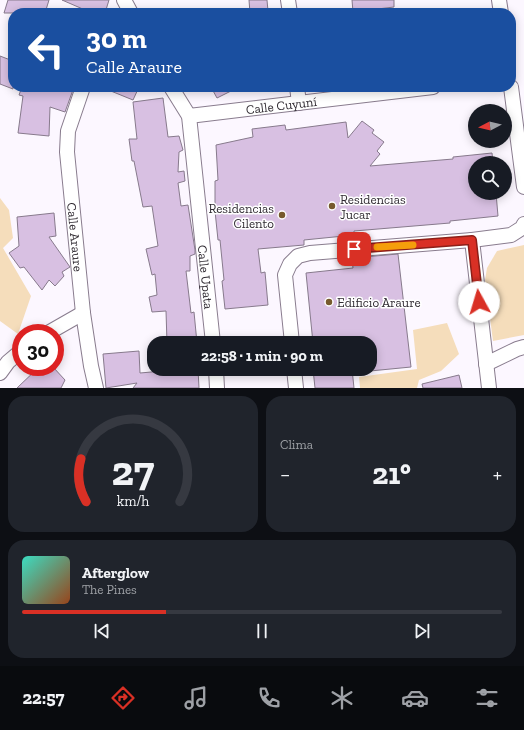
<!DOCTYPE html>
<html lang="es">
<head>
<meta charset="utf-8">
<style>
  body { margin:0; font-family:"Zilla Slab",serif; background:#20242c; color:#f1f3f6; height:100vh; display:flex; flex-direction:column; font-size:15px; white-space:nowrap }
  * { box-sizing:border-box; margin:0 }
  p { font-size:13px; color:#9ea1a6 }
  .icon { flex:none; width:22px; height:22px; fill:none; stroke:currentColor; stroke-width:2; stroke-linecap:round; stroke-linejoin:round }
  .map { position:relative; height:388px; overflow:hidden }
  .drawer { display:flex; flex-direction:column; gap:8px; padding:8px; background:#0d0f14; flex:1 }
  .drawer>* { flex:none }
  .guide { position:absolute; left:8px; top:8px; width:508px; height:84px; border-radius:16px; box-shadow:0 2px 10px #0003; background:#1a4fa0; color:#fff; overflow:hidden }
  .needle { width:26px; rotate:263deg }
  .fabs { position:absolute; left:468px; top:104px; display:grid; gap:8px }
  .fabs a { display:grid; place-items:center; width:44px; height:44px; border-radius:50%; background:#171b24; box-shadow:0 2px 10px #0003; font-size:20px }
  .speed { position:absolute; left:12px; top:324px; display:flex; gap:8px; font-size:20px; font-weight:700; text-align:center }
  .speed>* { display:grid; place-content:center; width:52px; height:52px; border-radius:50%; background:#171b24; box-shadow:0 2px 10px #0003; line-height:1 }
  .speed .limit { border:6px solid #d22; background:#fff; color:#111 }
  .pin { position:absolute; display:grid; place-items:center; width:34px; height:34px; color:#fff; margin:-17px; border-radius:8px; box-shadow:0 2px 6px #0006 }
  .me { position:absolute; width:44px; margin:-22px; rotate:354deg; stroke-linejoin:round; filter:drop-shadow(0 0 3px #0008) }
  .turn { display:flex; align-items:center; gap:14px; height:84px; padding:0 12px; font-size:18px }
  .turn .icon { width:52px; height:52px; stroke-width:2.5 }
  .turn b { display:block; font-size:28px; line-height:34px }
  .big { font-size:30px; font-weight:800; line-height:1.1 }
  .drawer .widget { flex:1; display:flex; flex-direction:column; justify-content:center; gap:6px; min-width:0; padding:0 14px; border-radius:16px; background:#20242c }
  .drawer .dial { align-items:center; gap:0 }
  .dial svg { height:104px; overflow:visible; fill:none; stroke:#363941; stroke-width:7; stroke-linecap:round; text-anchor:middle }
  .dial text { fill:#f1f3f6; stroke:none }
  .song { display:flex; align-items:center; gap:12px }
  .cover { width:48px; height:48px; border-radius:6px; background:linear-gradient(135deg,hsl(170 70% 55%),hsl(20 70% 35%)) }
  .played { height:4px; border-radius:2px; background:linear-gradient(90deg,#d93025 30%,#363941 30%) }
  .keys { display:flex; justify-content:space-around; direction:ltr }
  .heat { display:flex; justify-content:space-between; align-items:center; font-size:22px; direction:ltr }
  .drawer .tiles { flex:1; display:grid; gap:8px; grid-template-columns:1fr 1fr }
  .widget:last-child { grid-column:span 2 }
  .trip { position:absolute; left:147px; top:336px; width:230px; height:40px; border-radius:16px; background:#171b24; box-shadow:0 2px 10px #0003; font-weight:800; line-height:40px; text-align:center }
  .tab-bar { display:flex; height:64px; justify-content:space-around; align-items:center; background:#090b0e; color:#9ea1a6 }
  .tab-bar .icon { width:28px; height:28px }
  .tab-bar .on { color:#d93025 }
  .tab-bar b { font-size:18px; color:#f1f3f6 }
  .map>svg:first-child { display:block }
  .green { fill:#f5ddbb }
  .building { fill:#d8c0e2; stroke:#877a8c }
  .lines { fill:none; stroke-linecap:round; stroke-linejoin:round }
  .minor-casing { stroke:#897c8e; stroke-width:16 }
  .minor { stroke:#fff; stroke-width:14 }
  .route-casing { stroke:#8d1f18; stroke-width:10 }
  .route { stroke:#d93025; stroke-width:7 }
  .slow { stroke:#f59e0b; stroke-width:7 }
  .poi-dot { fill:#775a2d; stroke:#fff; stroke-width:1.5 }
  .labels { text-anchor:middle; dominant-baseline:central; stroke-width:3; stroke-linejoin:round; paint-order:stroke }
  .street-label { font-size:13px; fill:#302b32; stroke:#fff }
  .poi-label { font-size:13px; fill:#302b32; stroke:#fff; text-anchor:start }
</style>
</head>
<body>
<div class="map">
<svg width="524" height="388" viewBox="0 0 524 388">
  <rect width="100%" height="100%" fill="#fcf7ff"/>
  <g class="green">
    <path d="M 0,198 L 9,210 L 13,238 L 3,248 L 31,296 L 18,334 L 0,321 Z"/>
    <path d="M 524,245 L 524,335 L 493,341 L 485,280 L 487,268 L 497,251 Z"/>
    <path d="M 447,323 L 459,354 L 441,371 L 419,380 L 417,388 L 360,388 L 359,377 L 417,369 L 413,330 Z"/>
  </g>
  <g class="building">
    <path d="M 8,0 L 49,0 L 45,13 L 4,13 Z"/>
    <path d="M 62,0 L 109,0 L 105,13 L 92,13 Z"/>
    <path d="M 249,0 L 267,0 L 268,11 L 250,13 Z"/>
    <path d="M 352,0 L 394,0 L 394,7 L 353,12 Z"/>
    <path d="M 0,56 L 13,61 L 13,89 L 0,84 Z"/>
    <path d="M 22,87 L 74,87 L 65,112 L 50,107 L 49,136 L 18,133 L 23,96 L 19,95 Z"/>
    <path d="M 101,87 L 139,87 L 133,100 Z"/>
    <path d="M 211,87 L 239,87 L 217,98 Z"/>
    <path d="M 163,98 L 168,137 L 179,136 L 183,150 L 179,152 L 178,172 L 184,171 L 185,181 L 178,183 L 181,206 L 188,205 L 195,250 L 195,254 L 190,256 L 190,271 L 186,271 L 191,313 L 194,312 L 197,343 L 167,343 L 166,311 L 152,312 L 149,297 L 157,295 L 155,274 L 152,275 L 146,249 L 158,246 L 152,206 L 143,207 L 134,161 L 132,161 L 129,139 L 137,139 L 133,102 Z"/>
    <path d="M 362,121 L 374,130 L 372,133 L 384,142 L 377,151 L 380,154 L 370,166 L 453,159 L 453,157 L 492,153 L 493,163 L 475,163 L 475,193 L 496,193 L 498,216 L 450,221 L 450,223 L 354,231 L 354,235 L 304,240 L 304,245 L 258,249 L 261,273 L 265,272 L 268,305 L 225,309 L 222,281 L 224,280 L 220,240 L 218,240 L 215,211 L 215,181 L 218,180 L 216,145 L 253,137 L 252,129 L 285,125 L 286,130 L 346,122 L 348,138 Z"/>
    <path d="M 54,213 L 56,236 L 49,237 L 70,267 L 62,272 L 64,276 L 55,286 L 49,280 L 42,290 L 24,267 L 20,268 L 9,253 L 19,246 L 17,217 Z"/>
    <path d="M 398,254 L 411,367 L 370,371 L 370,343 L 313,343 L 306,273 L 353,268 L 352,258 Z"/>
    <path d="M 139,351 L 140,373 L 174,370 L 174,369 L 198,369 L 199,388 L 133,388 L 137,383 L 106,388 L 103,354 Z"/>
    <path d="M 39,367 L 53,367 L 65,380 L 61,388 L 17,388 Z"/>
    <path d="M 313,369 L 352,369 L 354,388 L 315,388 Z"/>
    <path d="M 459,375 L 462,388 L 423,388 L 422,384 Z"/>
  </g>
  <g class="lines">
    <defs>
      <g id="minor">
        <path d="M 124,0 L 131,13"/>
        <path d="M 288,0 L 290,13"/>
        <path d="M 499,0 L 501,13"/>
        <path id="s1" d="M 83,87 L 68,131 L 67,152 L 83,313 L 91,366 L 96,388"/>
        <path id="s2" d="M 171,87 L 189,116 L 213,343"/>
        <path d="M 297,87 L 299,103"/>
        <path d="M 511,87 L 524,187"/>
        <path id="s3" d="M 189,116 L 433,87"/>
        <path d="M 48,333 L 83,313"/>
        <path d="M 292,343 L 285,275 L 290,264 L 298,256 L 310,253 L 472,240"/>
        <path d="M 486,364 L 517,349 L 524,347"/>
        <path d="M 216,369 L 217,388"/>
        <path d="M 294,369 L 296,388"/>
        <path d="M 0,373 L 8,362 L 21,351"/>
        <path d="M 489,388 L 472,240 L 511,235 L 522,228 L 524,224"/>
      </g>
    </defs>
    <use href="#minor" class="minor-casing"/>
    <use href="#minor" class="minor"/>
  </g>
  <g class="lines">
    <defs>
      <path id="route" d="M 354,249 L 472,240 L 479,302"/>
    </defs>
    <use href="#route" class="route-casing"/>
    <use href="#route" class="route"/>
    <path class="slow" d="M 377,247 L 413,245"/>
  </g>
  <g class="poi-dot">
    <circle cx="332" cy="206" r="4"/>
    <circle cx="282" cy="215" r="4"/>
    <circle cx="329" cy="302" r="4"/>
  </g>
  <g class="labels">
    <g class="street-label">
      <text stroke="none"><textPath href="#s3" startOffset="93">Calle Cuyuní</textPath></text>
      <text stroke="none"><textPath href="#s1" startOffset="153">Calle Araure</textPath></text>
      <text stroke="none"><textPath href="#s2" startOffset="196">Calle Upata</textPath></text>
    </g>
    <g class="poi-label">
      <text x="340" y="199">Residencias<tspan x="340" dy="15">Jucar</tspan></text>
      <text x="274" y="208" text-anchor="end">Residencias<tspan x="274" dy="15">Cilento</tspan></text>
      <text x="337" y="302">Edificio Araure</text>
    </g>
  </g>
</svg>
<div class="fabs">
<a><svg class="needle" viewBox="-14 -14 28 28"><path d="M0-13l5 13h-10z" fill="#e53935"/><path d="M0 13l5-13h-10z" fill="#9ea1a6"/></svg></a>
<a><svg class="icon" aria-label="search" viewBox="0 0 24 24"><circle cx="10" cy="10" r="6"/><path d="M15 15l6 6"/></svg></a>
</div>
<div class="speed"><div class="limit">30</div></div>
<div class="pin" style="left:354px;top:249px;background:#d93025"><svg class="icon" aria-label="arrive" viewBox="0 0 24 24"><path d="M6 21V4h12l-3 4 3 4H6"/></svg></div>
<svg class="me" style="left:479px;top:302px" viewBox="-20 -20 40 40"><circle r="19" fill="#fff"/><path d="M0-13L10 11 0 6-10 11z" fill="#d93025"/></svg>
<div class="trip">22:58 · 1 min · 90 m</div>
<div class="guide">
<div class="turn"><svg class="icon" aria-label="left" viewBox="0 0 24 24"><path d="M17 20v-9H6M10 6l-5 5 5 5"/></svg><div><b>30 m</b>Calle Araure</div></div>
</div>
</div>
<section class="drawer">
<div class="tiles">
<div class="widget dial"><svg viewBox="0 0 100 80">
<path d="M14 69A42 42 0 1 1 86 69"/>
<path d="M14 69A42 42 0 0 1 10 36" stroke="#d93025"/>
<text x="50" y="56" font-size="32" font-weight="700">27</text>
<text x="50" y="72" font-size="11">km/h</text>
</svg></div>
<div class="widget"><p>Clima</p>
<div class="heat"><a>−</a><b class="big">21°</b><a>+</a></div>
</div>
<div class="widget">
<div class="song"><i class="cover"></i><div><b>Afterglow</b><p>The Pines</p></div></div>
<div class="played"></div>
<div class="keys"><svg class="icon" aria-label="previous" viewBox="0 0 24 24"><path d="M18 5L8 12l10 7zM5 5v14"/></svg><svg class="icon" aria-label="pause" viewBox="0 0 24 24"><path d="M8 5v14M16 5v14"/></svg><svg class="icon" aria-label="next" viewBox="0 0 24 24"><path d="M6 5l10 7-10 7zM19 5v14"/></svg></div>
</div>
</div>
</section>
<nav class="tab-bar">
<b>22:57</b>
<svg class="icon on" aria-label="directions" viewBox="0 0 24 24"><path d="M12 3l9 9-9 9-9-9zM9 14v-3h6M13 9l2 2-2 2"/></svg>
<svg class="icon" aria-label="music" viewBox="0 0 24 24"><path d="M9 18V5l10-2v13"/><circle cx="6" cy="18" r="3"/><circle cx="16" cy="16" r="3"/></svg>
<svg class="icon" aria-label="phone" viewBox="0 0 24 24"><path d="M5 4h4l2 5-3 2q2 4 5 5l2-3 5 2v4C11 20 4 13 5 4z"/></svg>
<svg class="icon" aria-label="climate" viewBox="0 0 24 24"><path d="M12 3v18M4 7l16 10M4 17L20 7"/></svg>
<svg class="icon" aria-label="car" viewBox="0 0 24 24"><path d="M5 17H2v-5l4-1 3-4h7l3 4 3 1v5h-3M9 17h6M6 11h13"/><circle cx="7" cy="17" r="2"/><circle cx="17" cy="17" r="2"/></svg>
<svg class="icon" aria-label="filters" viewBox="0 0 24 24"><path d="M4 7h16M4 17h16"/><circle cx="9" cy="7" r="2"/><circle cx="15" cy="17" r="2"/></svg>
</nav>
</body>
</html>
